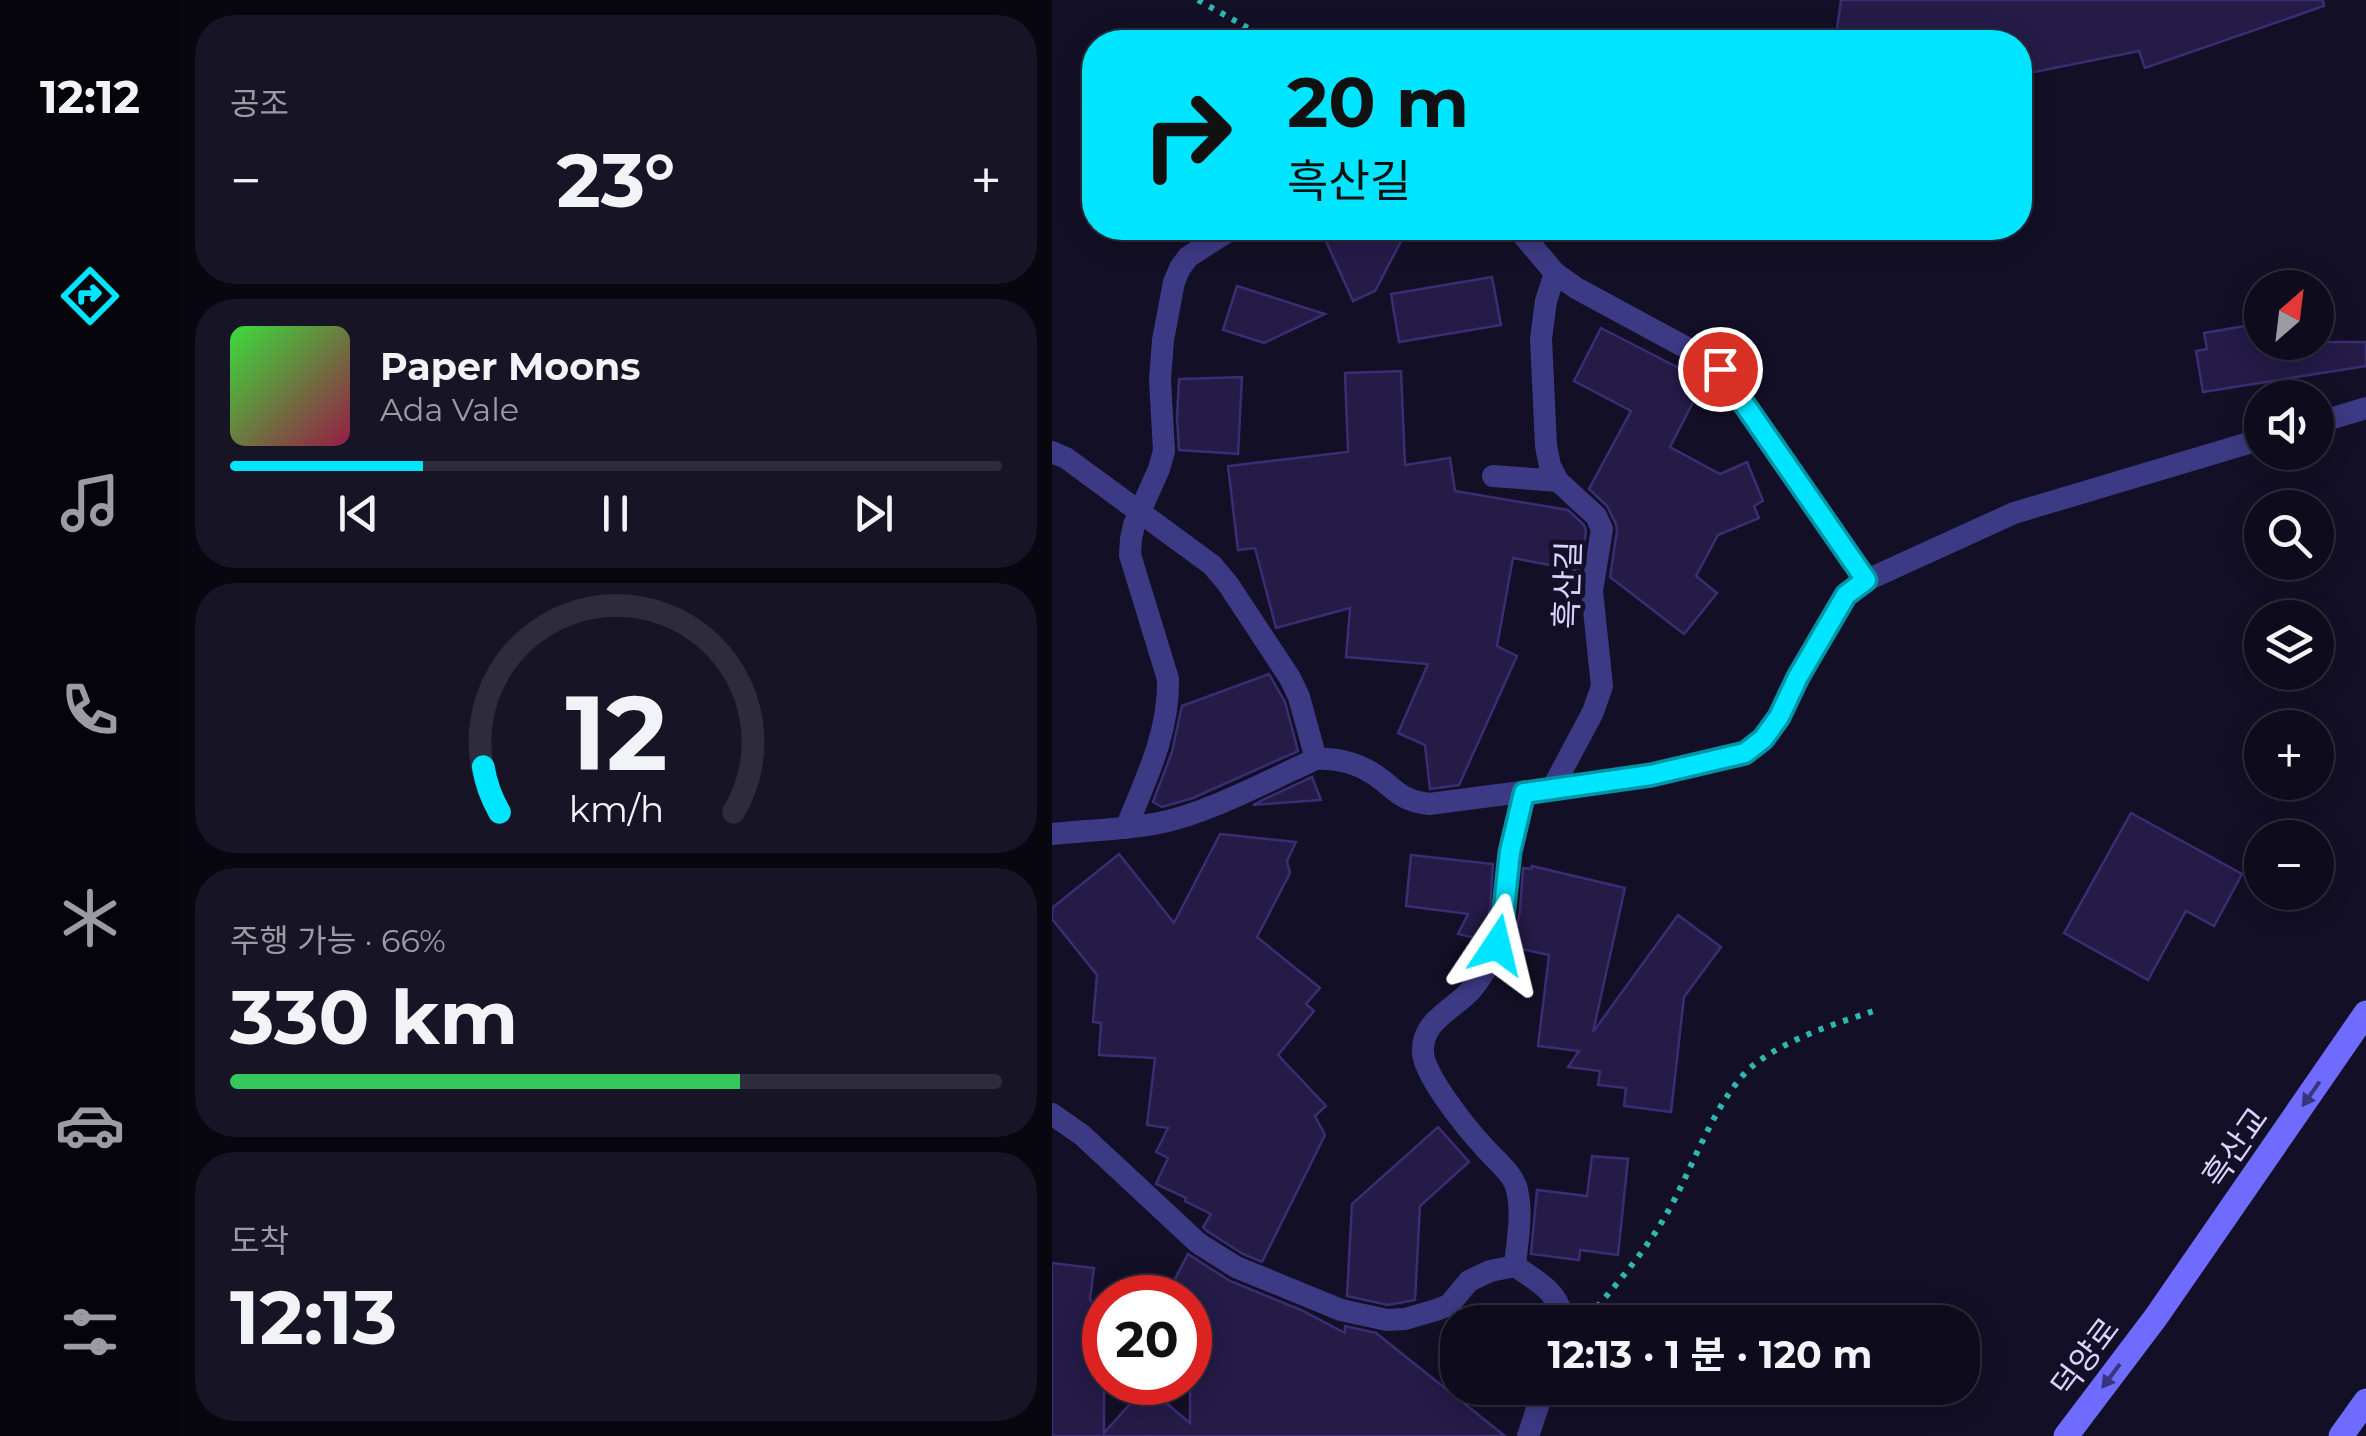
<!DOCTYPE html>
<html lang="ko">
<head>
<meta charset="utf-8">
<style>
  body { margin:0; font-family:Montserrat,"Noto Sans KR",sans-serif; background:#171425; color:#f1f3f6; height:100vh; display:flex; flex-direction:column; font-size:38px; white-space:nowrap }
  * { box-sizing:border-box; margin:0 }
  p { font-size:32px; color:#9b9ba3 }
  .icon { flex:none; width:55px; height:55px; fill:none; stroke:currentColor; stroke-width:2; stroke-linecap:round; stroke-linejoin:round }
  .map { position:relative; flex:1; overflow:hidden }
  .sheet { display:flex; flex-direction:column; gap:15px; padding:15px; background:#08060f; width:872px }
  .sheet>* { flex:none }
  .hud { position:absolute; left:30px; top:30px; width:950px; height:210px; border-radius:40px; box-shadow:0 5px 25px #0003,0 0 0 2px #2e2b3b; background:#00e5ff; color:#111; overflow:hidden }
  .needle { width:65px; rotate:28deg }
  .controls { position:absolute; left:1192px; top:270px; display:grid; gap:20px }
  .controls a { display:grid; place-items:center; width:90px; height:90px; border-radius:50%; background:#0e0b1c; box-shadow:0 5px 25px #0003,0 0 0 2px #2e2b3b; font-size:50px }
  .speed { position:absolute; left:30px; top:1275px; display:flex; gap:20px; font-size:50px; font-weight:700; text-align:center }
  .speed>* { display:grid; place-content:center; width:130px; height:130px; border-radius:50%; background:#0e0b1c; box-shadow:0 5px 25px #0003,0 0 0 2px #2e2b3b; line-height:1 }
  .speed .limit { border:15px solid #d22; background:#fff; color:#111 }
  .pin { position:absolute; display:grid; place-items:center; width:85px; height:85px; color:#fff; margin:-42px; border:5px solid #fff; border-radius:50%; box-shadow:0 2px 10px #0007 }
  .me { position:absolute; width:110px; margin:-55px; rotate:10deg; stroke-linejoin:round; filter:drop-shadow(0 0 8px #0008) }
  .turn { display:flex; align-items:center; gap:35px; height:210px; padding:0 40px; font-size:45px }
  .turn .icon { width:130px; height:130px; stroke-width:2.5 }
  .turn b { display:block; font-size:70px; line-height:85px }
  .big { font-size:75px; font-weight:700; line-height:1.1 }
  .sheet .tile { flex:1; display:flex; flex-direction:column; justify-content:center; gap:15px; min-width:0; padding:0 35px; border-radius:40px; background:#171425 }
  .sheet .dial { align-items:center; gap:0 }
  .dial svg { height:260px; overflow:visible; fill:none; stroke:#2e2b3b; stroke-width:7; stroke-linecap:round; text-anchor:middle }
  .dial text { fill:#f1f3f6; stroke:none }
  .song { display:flex; align-items:center; gap:30px }
  .cover { width:120px; height:120px; border-radius:15px; background:linear-gradient(135deg,hsl(120 70% 55%),hsl(340 70% 35%)) }
  .played { height:10px; border-radius:5px; background:linear-gradient(90deg,#00e5ff 25%,#2e2b3b 25%) }
  .keys { display:flex; justify-content:space-around; direction:ltr }
  .heat { display:flex; justify-content:space-between; align-items:center; font-size:55px; direction:ltr }
  .charge { height:15px; border-radius:8px; background:linear-gradient(90deg,#34c759 66%,#2e2b3b 0) }
  .trip { position:absolute; left:388px; top:1305px; width:540px; height:100px; border-radius:40px; background:#0e0b1c; box-shadow:0 5px 25px #0003,0 0 0 2px #2e2b3b; font-weight:700; line-height:100px; text-align:center }
  main { display:flex; flex:1; min-height:0 }
  .tab-bar { display:flex; flex-direction:column; width:180px; justify-content:space-around; align-items:center; background:#06040b; color:#9b9ba3 }
  .tab-bar .icon { width:70px; height:70px }
  .tab-bar .on { color:#00e5ff }
  .tab-bar b { font-size:45px; color:#f1f3f6 }
  .map>svg:first-child { display:block }
  .building { fill:#241b47; stroke:#3b2d73; stroke-width:2.5 }
  .lines { fill:none; stroke-linecap:round; stroke-linejoin:round }
  .path { stroke:#2fb8b0; stroke-width:6; stroke-dasharray:5 8; stroke-linecap:butt }
  .service { stroke:#3d3a85; stroke-width:22 }
  .secondary { stroke:#6f6bff; stroke-width:25 }
  .oneway { fill:#38347d }
  .route-casing { stroke:#0095a6; stroke-width:25 }
  .route { stroke:#00e5ff; stroke-width:18 }
  .labels { text-anchor:middle; dominant-baseline:central; stroke-width:10; stroke-linejoin:round; paint-order:stroke }
  .street-label { font-size:32px; fill:#d9d4ff; stroke:#130f26 }
</style>
</head>
<body>
<main>
<nav class="tab-bar">
<b>12:12</b>
<svg class="icon on" aria-label="directions" viewBox="0 0 24 24"><path d="M12 3l9 9-9 9-9-9zM9 14v-3h6M13 9l2 2-2 2"/></svg>
<svg class="icon" aria-label="music" viewBox="0 0 24 24"><path d="M9 18V5l10-2v13"/><circle cx="6" cy="18" r="3"/><circle cx="16" cy="16" r="3"/></svg>
<svg class="icon" aria-label="phone" viewBox="0 0 24 24"><path d="M5 4h4l2 5-3 2q2 4 5 5l2-3 5 2v4C11 20 4 13 5 4z"/></svg>
<svg class="icon" aria-label="climate" viewBox="0 0 24 24"><path d="M12 3v18M4 7l16 10M4 17L20 7"/></svg>
<svg class="icon" aria-label="car" viewBox="0 0 24 24"><path d="M5 17H2v-5l4-1 3-4h7l3 4 3 1v5h-3M9 17h6M6 11h13"/><circle cx="7" cy="17" r="2"/><circle cx="17" cy="17" r="2"/></svg>
<svg class="icon" aria-label="filters" viewBox="0 0 24 24"><path d="M4 7h16M4 17h16"/><circle cx="9" cy="7" r="2"/><circle cx="15" cy="17" r="2"/></svg>
</nav>
<section class="sheet">
<div class="tile"><p>공조</p>
<div class="heat"><a>−</a><b class="big">23°</b><a>+</a></div>
</div>
<div class="tile">
<div class="song"><i class="cover"></i><div><b>Paper Moons</b><p>Ada Vale</p></div></div>
<div class="played"></div>
<div class="keys"><svg class="icon" aria-label="previous" viewBox="0 0 24 24"><path d="M18 5L8 12l10 7zM5 5v14"/></svg><svg class="icon" aria-label="pause" viewBox="0 0 24 24"><path d="M8 5v14M16 5v14"/></svg><svg class="icon" aria-label="next" viewBox="0 0 24 24"><path d="M6 5l10 7-10 7zM19 5v14"/></svg></div>
</div>
<div class="tile dial"><svg viewBox="0 0 100 80">
<path d="M14 69A42 42 0 1 1 86 69"/>
<path d="M14 69A42 42 0 0 1 9 55" stroke="#00e5ff"/>
<text x="50" y="56" font-size="32" font-weight="700">12</text>
<text x="50" y="72" font-size="11">km/h</text>
</svg></div>
<div class="tile"><p>주행 가능 · 66%</p><b class="big">330 km</b><div class="charge"></div></div>
<div class="tile"><p>도착</p><b class="big">12:13</b></div>
</section>
<div class="map">
<svg width="1314" height="1436" viewBox="0 0 1314 1436">
  <rect width="100%" height="100%" fill="#130f26"/>
  <g class="building">
    <path d="M 789,0 L 1271,0 L 1272,6 L 1093,68 L 1087,51 L 968,75 L 968,42 L 801,42 L 784,36 Z"/>
    <path d="M 268,228 L 356,228 L 323,291 L 301,301 Z"/>
    <path d="M 440,277 L 449,325 L 347,342 L 339,294 Z"/>
    <path d="M 185,286 L 273,314 L 212,343 L 171,330 Z"/>
    <path d="M 1210,323 L 1210,342 L 1314,342 L 1314,366 L 1151,392 L 1144,351 L 1155,349 L 1152,333 Z"/>
    <path d="M 549,328 L 652,381 L 618,447 L 668,474 L 695,462 L 711,501 L 702,506 L 707,518 L 666,535 L 644,576 L 665,593 L 632,634 L 558,577 L 565,531 L 564,524 L 555,506 L 537,489 L 579,411 L 522,381 Z"/>
    <path d="M 349,371 L 353,465 L 398,458 L 403,491 L 516,510 L 532,525 L 534,531 L 528,571 L 461,558 L 445,646 L 465,656 L 407,785 L 378,789 L 373,745 L 346,733 L 376,664 L 294,657 L 298,608 L 224,628 L 203,548 L 186,550 L 176,466 L 296,452 L 293,373 Z"/>
    <path d="M 190,377 L 186,454 L 127,450 L 125,418 L 127,379 Z"/>
    <path d="M 217,674 L 233,702 L 246,751 L 141,798 L 110,807 L 101,802 L 120,752 L 130,706 Z"/>
    <path d="M 260,777 L 269,800 L 201,805 L 213,799 Z"/>
    <path d="M 1079,813 L 1190,874 L 1162,926 L 1134,911 L 1096,980 L 1012,933 Z"/>
    <path d="M 168,834 L 244,842 L 235,861 L 238,873 L 205,937 L 268,988 L 254,1004 L 262,1011 L 226,1055 L 274,1106 L 263,1116 L 273,1135 L 210,1262 L 191,1254 L 155,1231 L 151,1227 L 159,1214 L 133,1201 L 134,1198 L 104,1184 L 116,1158 L 104,1152 L 116,1128 L 95,1125 L 103,1058 L 47,1055 L 49,1023 L 41,1022 L 45,975 L 0,919 L 0,908 L 67,854 L 122,923 Z"/>
    <path d="M 359,855 L 441,864 L 438,908 L 431,940 L 406,934 L 416,914 L 354,906 Z"/>
    <path d="M 480,866 L 573,888 L 541,1032 L 626,915 L 669,947 L 632,997 L 619,1112 L 572,1106 L 574,1088 L 546,1085 L 548,1071 L 516,1067 L 527,1051 L 486,1046 L 497,955 L 461,947 L 468,911 L 471,868 L 479,869 Z"/>
    <path d="M 386,1127 L 417,1162 L 368,1206 L 363,1300 L 336,1305 L 295,1296 L 300,1204 Z"/>
    <path d="M 540,1156 L 576,1159 L 566,1255 L 528,1250 L 527,1260 L 479,1254 L 485,1190 L 535,1196 Z"/>
    <path d="M 136,1254 L 178,1281 L 249,1310 L 293,1333 L 293,1326 L 324,1333 L 453,1436 L 0,1436 L 0,1263 L 42,1268 L 38,1299 L 52,1321 L 52,1433 L 94,1386 L 138,1423 L 138,1298 L 113,1298 Z"/>
  </g>
  <g class="lines">
    <g class="path">
      <path d="M 146,0 L 221,42"/>
      <path d="M 545,1307 C 570,1278 595,1248 614,1215 C 640,1171 664,1095 703,1064 C 737,1038 782,1024 822,1011"/>
    </g>
    <g class="service">
      <path d="M 465,228 L 503,273 L 524,288 L 657,360 L 668,369 L 815,580"/>
      <path d="M 1265,423 L 1314,408"/>
      <path d="M 0,452 L 14,458 L 160,565 L 176,584 L 238,678 L 247,697 L 264,759"/>
      <path d="M 441,476 L 506,481"/>
      <path d="M 500,789 L 541,712 L 550,686 L 540,591 L 550,529 L 544,516 L 506,481 L 498,466 L 494,446 L 489,339 L 494,301 L 503,273"/>
      <path d="M 472,793 C 467,813 462,833 458,852 C 452,889 457,931 437,964 C 432,972 426,982 420,989 C 402,1010 369,1020 371,1053 C 373,1077 416,1130 433,1148 C 443,1160 462,1174 465,1190 C 471,1214 465,1242 463,1266 C 485,1281 509,1293 511,1322"/>
      <path d="M 74,828 C 94,778 117,734 116,679 L 78,555 L 79,539 L 82,525 L 107,469 L 112,451 L 108,380 L 111,340 L 122,282 L 128,268 L 136,257 L 181,228"/>
      <path d="M 0,834 C 36,830 72,830 107,823 C 157,813 217,780 264,759 C 284,758 302,762 320,773 C 344,788 345,800 377,804 L 599,775 L 673,759 L 693,753 L 711,739 L 727,717 L 773,629 L 794,595 L 815,580 L 962,513 L 1210,439"/>
      <path d="M 0,1114 L 30,1135 L 146,1243 L 184,1267 L 289,1310 L 335,1320 L 353,1319 L 384,1310 L 397,1305 L 417,1281 L 438,1271 L 463,1266"/>
      <path d="M 476,1436 L 492,1388"/>
    </g>
    <g class="secondary">
      <path d="M 1014,1436 L 1104,1317 L 1314,1013"/>
      <path d="M 1289,1436 L 1314,1401"/>
    </g>
  </g>
  <defs><path id="oneway-solid" d="M-6-.8H1V-3.2L6.5 0L1 3.2V.8H-6Z" transform="scale(2.5)"/></defs>
  <g class="oneway">
    <use href="#oneway-solid" transform="translate(1259 1094) rotate(125)"/>
    <use href="#oneway-solid" transform="translate(1059 1376) rotate(127)"/>
  </g>
  <g class="lines">
    <defs>
      <path id="route" d="M 445,945 L 450,926 L 458,852 L 472,793 L 599,775 L 693,753 L 711,739 L 727,717 L 746,677 L 794,595 L 814,580 L 668,369"/>
    </defs>
    <use href="#route" class="route-casing"/>
    <use href="#route" class="route"/>
  </g>
  <g class="labels">
    <g class="street-label">
      <text transform="translate(515 585) rotate(-88)">흑산길</text>
      <text transform="translate(1183 1147) rotate(-55)">흑산교</text>
      <text transform="translate(1033 1357) rotate(-53)">덕양로</text>
    </g>
  </g>
</svg>
<div class="controls">
<a><svg class="needle" viewBox="-14 -14 28 28"><path d="M0-13l5 13h-10z" fill="#e53935"/><path d="M0 13l5-13h-10z" fill="#9b9ba3"/></svg></a>
<a><svg class="icon" aria-label="sound" viewBox="0 0 24 24"><path d="M4 9h4l5-4v14l-5-4H4zM17 9q2 3 0 6"/></svg></a>
<a><svg class="icon" aria-label="search" viewBox="0 0 24 24"><circle cx="10" cy="10" r="6"/><path d="M15 15l6 6"/></svg></a>
<a><svg class="icon" aria-label="layers" viewBox="0 0 24 24"><path d="M12 4l9 5-9 5-9-5zM3 14l9 5 9-5"/></svg></a>
<a>+</a>
<a>−</a>
</div>
<div class="speed"><div class="limit">20</div></div>
<div class="pin" style="left:668px;top:369px;background:#d93025"><svg class="icon" aria-label="arrive" viewBox="0 0 24 24"><path d="M6 21V4h12l-3 4 3 4H6"/></svg></div>
<svg class="me" style="left:445px;top:945px" viewBox="-20 -20 40 40"><path d="M0-17L14 15 0 8-14 15z" fill="#00e5ff" stroke="#fff" stroke-width="4"/></svg>
<div class="trip">12:13 · 1 분 · 120 m</div>
<div class="hud">
<div class="turn"><svg class="icon" aria-label="right" viewBox="0 0 24 24"><path d="M7 20v-9h11M14 6l5 5-5 5"/></svg><div><b>20 m</b>흑산길</div></div>
</div>
</div>
</main>
</body>
</html>
